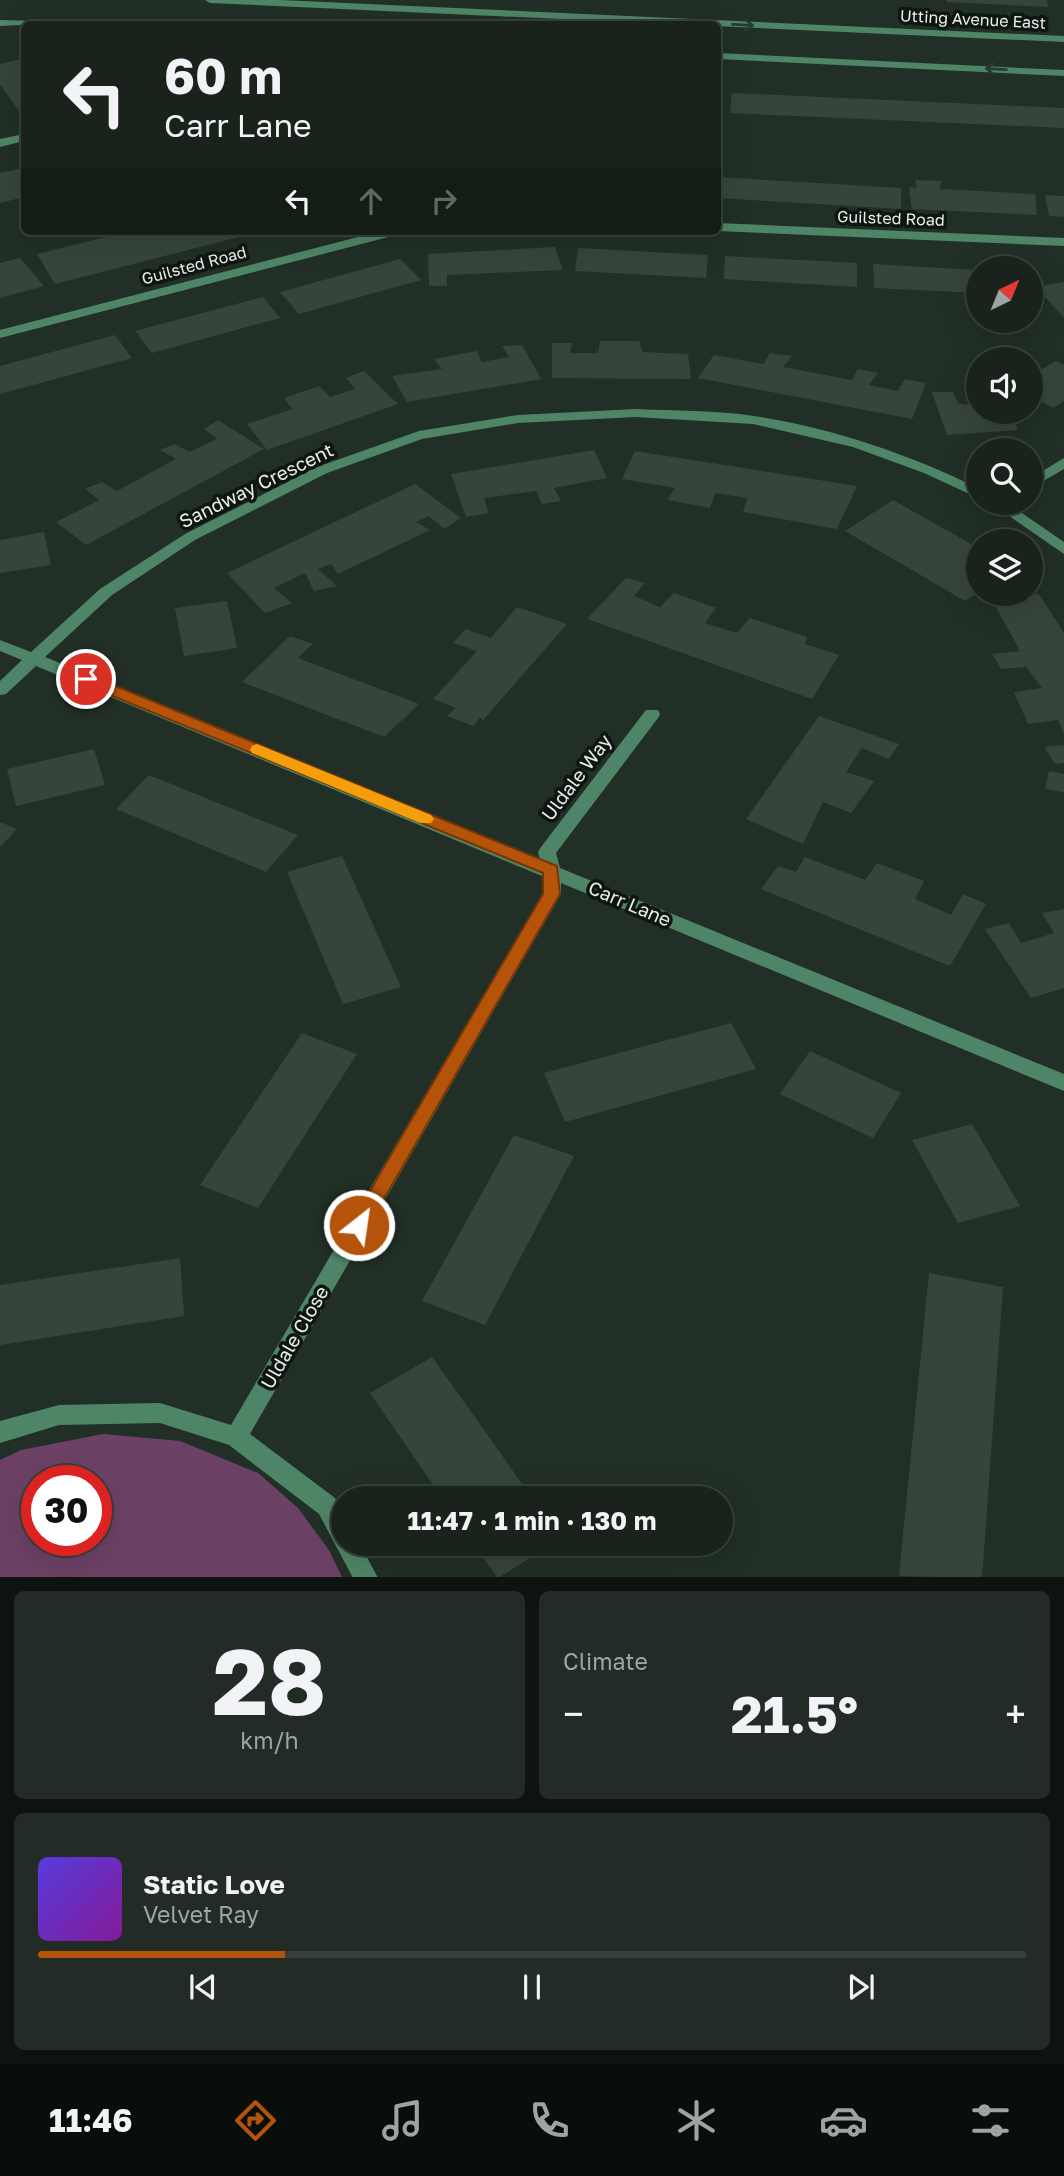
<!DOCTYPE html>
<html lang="en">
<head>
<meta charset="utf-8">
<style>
  body { margin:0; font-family:"Golos Text",sans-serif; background:#222b25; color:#f1f3f6; height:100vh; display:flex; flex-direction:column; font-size:26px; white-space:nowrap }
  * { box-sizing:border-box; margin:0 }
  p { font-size:23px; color:#9fa4a3 }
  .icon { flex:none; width:38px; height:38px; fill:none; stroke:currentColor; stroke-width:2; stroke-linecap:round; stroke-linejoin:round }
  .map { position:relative; height:1577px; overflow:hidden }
  .sheet { display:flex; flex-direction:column; gap:14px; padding:14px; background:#0e130f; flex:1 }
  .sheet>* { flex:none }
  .banner { position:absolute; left:21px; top:21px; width:700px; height:214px; border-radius:10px; box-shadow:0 7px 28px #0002,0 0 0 2px #37403b; background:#19231c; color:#f1f3f6; overflow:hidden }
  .needle { width:46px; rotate:43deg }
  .tools { position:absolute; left:966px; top:256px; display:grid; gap:14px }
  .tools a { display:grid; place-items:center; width:77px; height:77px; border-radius:50%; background:#19231c; box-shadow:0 7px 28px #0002,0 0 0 2px #37403b; font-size:35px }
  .speed { position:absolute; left:21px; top:1465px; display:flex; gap:14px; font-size:35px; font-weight:700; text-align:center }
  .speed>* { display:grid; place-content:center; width:91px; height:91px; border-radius:50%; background:#19231c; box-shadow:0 7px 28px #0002,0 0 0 2px #37403b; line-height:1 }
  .speed .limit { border:10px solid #d22; background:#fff; color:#111 }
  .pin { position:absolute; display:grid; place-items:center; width:60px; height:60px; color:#fff; margin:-30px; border:4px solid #fff; border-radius:50%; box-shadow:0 2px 7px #0007 }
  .me { position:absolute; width:77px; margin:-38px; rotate:30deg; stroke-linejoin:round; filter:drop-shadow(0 0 5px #0008) }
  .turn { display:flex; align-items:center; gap:24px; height:147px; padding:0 28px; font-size:32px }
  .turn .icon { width:91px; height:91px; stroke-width:2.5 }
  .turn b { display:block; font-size:49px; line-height:60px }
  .lanes { display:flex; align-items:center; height:66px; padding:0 28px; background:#0003; justify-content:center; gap:35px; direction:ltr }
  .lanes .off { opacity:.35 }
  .big { font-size:52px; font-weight:700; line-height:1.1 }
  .sheet .tile { flex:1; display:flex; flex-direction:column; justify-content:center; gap:10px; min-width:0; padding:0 24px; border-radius:10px; background:#222b25 }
  .sheet .dial { align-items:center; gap:0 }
  .dial b { font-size:91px; line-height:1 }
  .song { display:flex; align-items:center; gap:21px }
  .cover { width:84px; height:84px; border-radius:10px; background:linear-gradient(135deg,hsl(250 70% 55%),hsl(290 70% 35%)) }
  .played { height:7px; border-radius:4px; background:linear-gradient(90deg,#b45309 25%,#37403b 25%) }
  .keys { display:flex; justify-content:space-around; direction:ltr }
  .heat { display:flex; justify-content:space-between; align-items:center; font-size:38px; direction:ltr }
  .sheet .tiles { flex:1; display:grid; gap:14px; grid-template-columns:1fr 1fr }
  .tile:last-child { grid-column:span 2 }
  .trip { position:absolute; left:331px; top:1486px; width:402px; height:70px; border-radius:35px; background:#19231c; box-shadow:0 7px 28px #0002,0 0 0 2px #37403b; font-weight:700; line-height:70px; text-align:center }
  .tab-bar { display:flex; height:112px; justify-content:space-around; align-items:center; background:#0a0e0b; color:#9fa4a3 }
  .tab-bar .icon { width:49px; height:49px }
  .tab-bar .on { color:#b45309 }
  .tab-bar b { font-size:32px; color:#f1f3f6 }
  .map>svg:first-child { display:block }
  .green { fill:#6c4165; fill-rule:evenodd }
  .building { fill:#36453c }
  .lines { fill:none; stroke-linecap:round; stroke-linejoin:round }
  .minor { fill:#4f8567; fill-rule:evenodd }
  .oneway { stroke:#253c2f }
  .route { fill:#b45309; stroke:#753606; stroke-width:2 }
  .slow { fill:#f59e0b }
  .labels { text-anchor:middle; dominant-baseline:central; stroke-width:7; stroke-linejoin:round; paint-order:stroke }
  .far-street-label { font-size:16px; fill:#e6efe9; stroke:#0f1511 }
  .street-label { font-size:19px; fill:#e6efe9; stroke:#0f1511 }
</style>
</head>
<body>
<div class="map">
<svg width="1064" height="1578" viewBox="0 0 1064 1578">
  <rect width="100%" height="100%" fill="#212f26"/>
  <path class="green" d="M 103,1434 L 180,1441 L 258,1473 L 298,1508 L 329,1550 L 342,1577 L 0,1577 L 0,1460 L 21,1450 ZM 37,1480 L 96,1480 L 96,1540 L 37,1540 Z"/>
  <g class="building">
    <path d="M 947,0 L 1047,0 L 1048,7 L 947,2 Z"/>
    <path d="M 24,58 L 24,110 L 19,111 L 0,84 L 0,64 Z"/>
    <path d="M 732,93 L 1064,108 L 1064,128 L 730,113 Z"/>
    <path d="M 24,168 L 24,197 L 0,203 L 0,173 Z"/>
    <path d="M 718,177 L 901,188 L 901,209 L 718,198 Z"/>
    <path d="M 915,180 L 941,181 L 940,189 L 1035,194 L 1037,215 L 912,209 L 909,187 L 917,188 Z"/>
    <path d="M 1045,195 L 1064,196 L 1064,217 L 1049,216 Z"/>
    <path d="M 130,231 L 238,231 L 243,236 L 55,284 L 37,254 Z"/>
    <path d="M 555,247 L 563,270 L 447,275 L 447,286 L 429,286 L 428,254 Z"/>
    <path d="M 578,248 L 708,255 L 706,278 L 575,271 Z"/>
    <path d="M 725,256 L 857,263 L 857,287 L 724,279 Z"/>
    <path d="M 20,258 L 44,286 L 0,298 L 0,263 Z"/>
    <path d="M 400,259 L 421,280 L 299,314 L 280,292 Z"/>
    <path d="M 873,264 L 978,270 L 978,293 L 874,288 Z"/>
    <path d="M 1064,282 L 1064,318 L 1036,287 Z"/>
    <path d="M 263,297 L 280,318 L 152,353 L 135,331 Z"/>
    <path d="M 115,335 L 132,358 L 0,394 L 0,366 Z"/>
    <path d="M 600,341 L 639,341 L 643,352 L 688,354 L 691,379 L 552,378 L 552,343 L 572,343 L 570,353 L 598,353 Z"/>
    <path d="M 522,345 L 541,379 L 407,402 L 392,376 L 442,369 L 434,359 L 477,351 L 482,362 L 509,357 L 502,346 Z"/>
    <path d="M 770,353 L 792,356 L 783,367 L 852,380 L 858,369 L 878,373 L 869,385 L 898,391 L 905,379 L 926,383 L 912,419 L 698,378 L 714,355 L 763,364 Z"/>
    <path d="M 1056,361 L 1064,365 L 1064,401 L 1053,408 L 1031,396 L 1031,376 Z"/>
    <path d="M 364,371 L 398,404 L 267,450 L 247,424 L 292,409 L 284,398 L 319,386 L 330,397 L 355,389 L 346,378 Z"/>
    <path d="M 932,392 L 953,392 L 959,404 L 978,405 L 978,411 L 1010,411 L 1018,430 L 947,435 Z"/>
    <path d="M 218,420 L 264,449 L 86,545 L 56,522 L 99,500 L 85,489 L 102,482 L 117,491 L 176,459 L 160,450 L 175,444 L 189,452 L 217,439 L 204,429 Z"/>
    <path d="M 594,450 L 607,478 L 554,488 L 561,501 L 542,504 L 536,491 L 484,498 L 489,513 L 466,517 L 451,474 Z"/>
    <path d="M 635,451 L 857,486 L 837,529 L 743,512 L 747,498 L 715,493 L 710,508 L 667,500 L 675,488 L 622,479 Z"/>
    <path d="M 415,484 L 461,518 L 444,529 L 429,516 L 416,522 L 430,530 L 338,574 L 331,564 L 318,569 L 337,586 L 314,591 L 305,573 L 274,588 L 292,603 L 265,613 L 227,573 Z"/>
    <path d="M 893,500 L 978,548 L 978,592 L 965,601 L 845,531 Z"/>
    <path d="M 44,532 L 51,565 L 0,573 L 0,540 Z"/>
    <path d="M 626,578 L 645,583 L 634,596 L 660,607 L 674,593 L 716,608 L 705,623 L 737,633 L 750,618 L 807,637 L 805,644 L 839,655 L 812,699 L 587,619 Z"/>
    <path d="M 1039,594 L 1064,633 L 1064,734 L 1058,720 L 1028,724 L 1014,692 L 1042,688 L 1026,667 L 1001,669 L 992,654 L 1020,651 L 992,600 Z"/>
    <path d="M 227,601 L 237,648 L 184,656 L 175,608 Z"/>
    <path d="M 517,607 L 567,624 L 483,720 L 480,718 L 473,726 L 447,716 L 456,708 L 433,699 L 477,651 L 453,643 L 466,629 L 491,638 Z"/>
    <path d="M 290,636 L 313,644 L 298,658 L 419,704 L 384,737 L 242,682 Z"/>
    <path d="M 819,716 L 899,744 L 889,759 L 862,748 L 846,772 L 874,781 L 851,813 L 823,802 L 803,844 L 746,819 Z"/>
    <path d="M 1064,745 L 1064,763 L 1055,764 L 1044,747 Z"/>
    <path d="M 94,749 L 105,785 L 16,806 L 7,769 Z"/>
    <path d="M 1049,771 L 1064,774 L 1064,792 L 1045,789 Z"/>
    <path d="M 149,775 L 223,805 L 298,835 L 266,872 L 116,809 Z"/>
    <path d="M 0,822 L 17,829 L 0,847 Z"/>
    <path d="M 342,856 L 401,987 L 343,1004 L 287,872 Z"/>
    <path d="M 805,857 L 865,880 L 877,863 L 924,881 L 915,899 L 951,915 L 963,894 L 986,904 L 950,966 L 761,889 L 778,866 L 796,872 Z"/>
    <path d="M 1064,909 L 1064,988 L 1031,998 L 985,929 L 1009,923 L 1021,943 L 1054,933 L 1042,913 Z"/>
    <path d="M 731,1023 L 756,1069 L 565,1122 L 544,1073 Z"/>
    <path d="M 302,1033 L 357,1054 L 258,1208 L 200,1185 Z"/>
    <path d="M 810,1051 L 901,1093 L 873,1138 L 780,1094 Z"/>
    <path d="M 972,1124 L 1020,1206 L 958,1223 L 912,1140 Z"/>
    <path d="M 514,1135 L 574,1156 L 485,1325 L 422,1301 Z"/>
    <path d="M 180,1258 L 184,1316 L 0,1345 L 0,1285 Z"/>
    <path d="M 929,1273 L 1003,1287 L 982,1578 L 899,1576 Z"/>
    <path d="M 432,1357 L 494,1444 L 532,1498 L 442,1498 L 370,1393 Z"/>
    <path d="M 473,1544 L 552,1544 L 498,1578 Z"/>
  </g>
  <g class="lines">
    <g class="minor">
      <path d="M 205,0 L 280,0 L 1064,36 L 1064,42 L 210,3 Z"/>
      <path d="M 0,20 L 38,21 L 43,24 L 0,26 Z"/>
      <path d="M 718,53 L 1064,70 L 1064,76 L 718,59 Z"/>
      <path d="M 24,134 L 24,141 L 0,147 L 0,139 Z"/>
      <path d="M 718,223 L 1064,238 L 1064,246 L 718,231 Z"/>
      <path d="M 381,231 L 402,231 L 400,234 L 0,338 L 0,330 Z"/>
      <path d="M 636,409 C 675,411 716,410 754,416 C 832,428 908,454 978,488 L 978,498 L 924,473 L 853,447 L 753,424 L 636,417 L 518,423 L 422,439 L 327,473 L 195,540 L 112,595 L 45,657 L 540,860 L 538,852 L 541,847 L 646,710 L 658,710 L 660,714 L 658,718 L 556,853 L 560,868 L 1064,1074 L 1064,1091 L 561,883 L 561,894 L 250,1434 L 335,1498 L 343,1512 L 343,1544 L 360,1544 L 378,1578 L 353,1578 L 319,1514 L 229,1445 L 160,1423 L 59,1425 L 0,1443 L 0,1421 L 59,1405 L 160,1403 L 231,1425 L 543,894 L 542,876 L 36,666 L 6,694 L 0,695 L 0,681 L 22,660 L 0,651 L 0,640 L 31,652 L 100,589 L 185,534 L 317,467 L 419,431 L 518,415 Z"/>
      <path d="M 1064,458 L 1064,469 L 1031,488 L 1031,478 Z"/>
      <path d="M 989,502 L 1006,502 L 1064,542 L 1064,554 Z"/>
    </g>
  </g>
  <defs><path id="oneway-shaft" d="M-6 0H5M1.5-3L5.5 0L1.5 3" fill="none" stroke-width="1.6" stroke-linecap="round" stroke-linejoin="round" transform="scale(1.75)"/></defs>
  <g class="oneway">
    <use href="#oneway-shaft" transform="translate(743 25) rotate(3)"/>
    <use href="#oneway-shaft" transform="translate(996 69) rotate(-177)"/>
  </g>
  <path class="route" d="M 86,674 L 557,866 L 560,894 L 366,1230 L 359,1233 L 353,1230 L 350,1225 L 543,894 L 543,873 L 81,683 L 78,679 Z"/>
  <path class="slow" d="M 257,744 L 431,815 L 434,819 L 431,823 L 420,823 L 252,753 L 250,750 L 252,746 Z"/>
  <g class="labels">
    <g class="far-street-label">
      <text transform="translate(973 19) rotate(3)">Utting Avenue East</text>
      <text transform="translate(891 218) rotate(2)">Guilsted Road</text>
      <text transform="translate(194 265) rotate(-15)">Guilsted Road</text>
    </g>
    <g class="street-label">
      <text transform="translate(256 485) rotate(-26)">Sandway Crescent</text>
      <text transform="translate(576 777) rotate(-53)">Uldale Way</text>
      <text transform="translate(630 903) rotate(23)">Carr Lane</text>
      <text transform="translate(294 1337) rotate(-60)">Uldale Close</text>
    </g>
  </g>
</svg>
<div class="tools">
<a><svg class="needle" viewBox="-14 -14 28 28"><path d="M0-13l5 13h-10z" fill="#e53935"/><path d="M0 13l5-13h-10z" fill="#9fa4a3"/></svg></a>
<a><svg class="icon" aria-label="sound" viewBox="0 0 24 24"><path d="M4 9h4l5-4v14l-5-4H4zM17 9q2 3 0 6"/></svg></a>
<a><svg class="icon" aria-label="search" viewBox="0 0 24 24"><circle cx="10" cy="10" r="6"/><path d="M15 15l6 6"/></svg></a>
<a><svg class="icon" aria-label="layers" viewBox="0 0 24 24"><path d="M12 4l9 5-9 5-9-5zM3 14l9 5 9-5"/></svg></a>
</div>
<div class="speed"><div class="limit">30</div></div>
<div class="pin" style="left:86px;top:679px;background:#d93025"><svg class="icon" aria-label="arrive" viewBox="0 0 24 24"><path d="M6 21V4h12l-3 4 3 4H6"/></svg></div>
<svg class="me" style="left:359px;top:1225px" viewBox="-20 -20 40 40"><circle r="17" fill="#b45309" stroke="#fff" stroke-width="3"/><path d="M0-11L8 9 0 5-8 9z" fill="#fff"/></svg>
<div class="trip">11:47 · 1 min · 130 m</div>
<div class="banner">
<div class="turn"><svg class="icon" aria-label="left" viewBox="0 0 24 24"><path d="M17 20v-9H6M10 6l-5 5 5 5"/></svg><div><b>60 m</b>Carr Lane</div></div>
<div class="lanes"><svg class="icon" aria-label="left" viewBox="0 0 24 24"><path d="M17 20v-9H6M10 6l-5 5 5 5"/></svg><svg class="icon off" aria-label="ahead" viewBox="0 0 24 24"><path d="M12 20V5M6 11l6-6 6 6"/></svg><svg class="icon off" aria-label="right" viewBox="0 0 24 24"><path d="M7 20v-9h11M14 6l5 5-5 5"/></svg></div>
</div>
</div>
<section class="sheet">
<div class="tiles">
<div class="tile dial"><b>28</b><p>km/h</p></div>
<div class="tile"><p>Climate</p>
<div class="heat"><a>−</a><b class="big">21.5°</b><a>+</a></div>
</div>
<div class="tile">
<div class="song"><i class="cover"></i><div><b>Static Love</b><p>Velvet Ray</p></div></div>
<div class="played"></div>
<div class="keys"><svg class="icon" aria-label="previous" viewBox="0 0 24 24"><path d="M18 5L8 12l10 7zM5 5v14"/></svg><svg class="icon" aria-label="pause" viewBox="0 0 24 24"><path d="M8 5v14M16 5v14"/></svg><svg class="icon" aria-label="next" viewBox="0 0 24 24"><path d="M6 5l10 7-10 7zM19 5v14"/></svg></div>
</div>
</div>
</section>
<nav class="tab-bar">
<b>11:46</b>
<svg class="icon on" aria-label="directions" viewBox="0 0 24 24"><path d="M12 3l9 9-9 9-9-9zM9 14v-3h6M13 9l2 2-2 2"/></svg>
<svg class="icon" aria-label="music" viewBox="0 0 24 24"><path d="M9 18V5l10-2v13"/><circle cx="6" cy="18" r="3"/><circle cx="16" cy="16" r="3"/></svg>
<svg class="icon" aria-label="phone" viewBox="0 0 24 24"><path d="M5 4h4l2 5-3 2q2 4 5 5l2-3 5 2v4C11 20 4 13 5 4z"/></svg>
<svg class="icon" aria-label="climate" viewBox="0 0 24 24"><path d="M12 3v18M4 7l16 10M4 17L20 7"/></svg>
<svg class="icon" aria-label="car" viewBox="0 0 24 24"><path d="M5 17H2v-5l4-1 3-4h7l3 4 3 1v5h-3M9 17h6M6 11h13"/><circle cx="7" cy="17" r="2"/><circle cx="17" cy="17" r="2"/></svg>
<svg class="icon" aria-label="filters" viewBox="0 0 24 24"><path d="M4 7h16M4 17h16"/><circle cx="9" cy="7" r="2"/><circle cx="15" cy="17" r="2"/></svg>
</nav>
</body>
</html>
